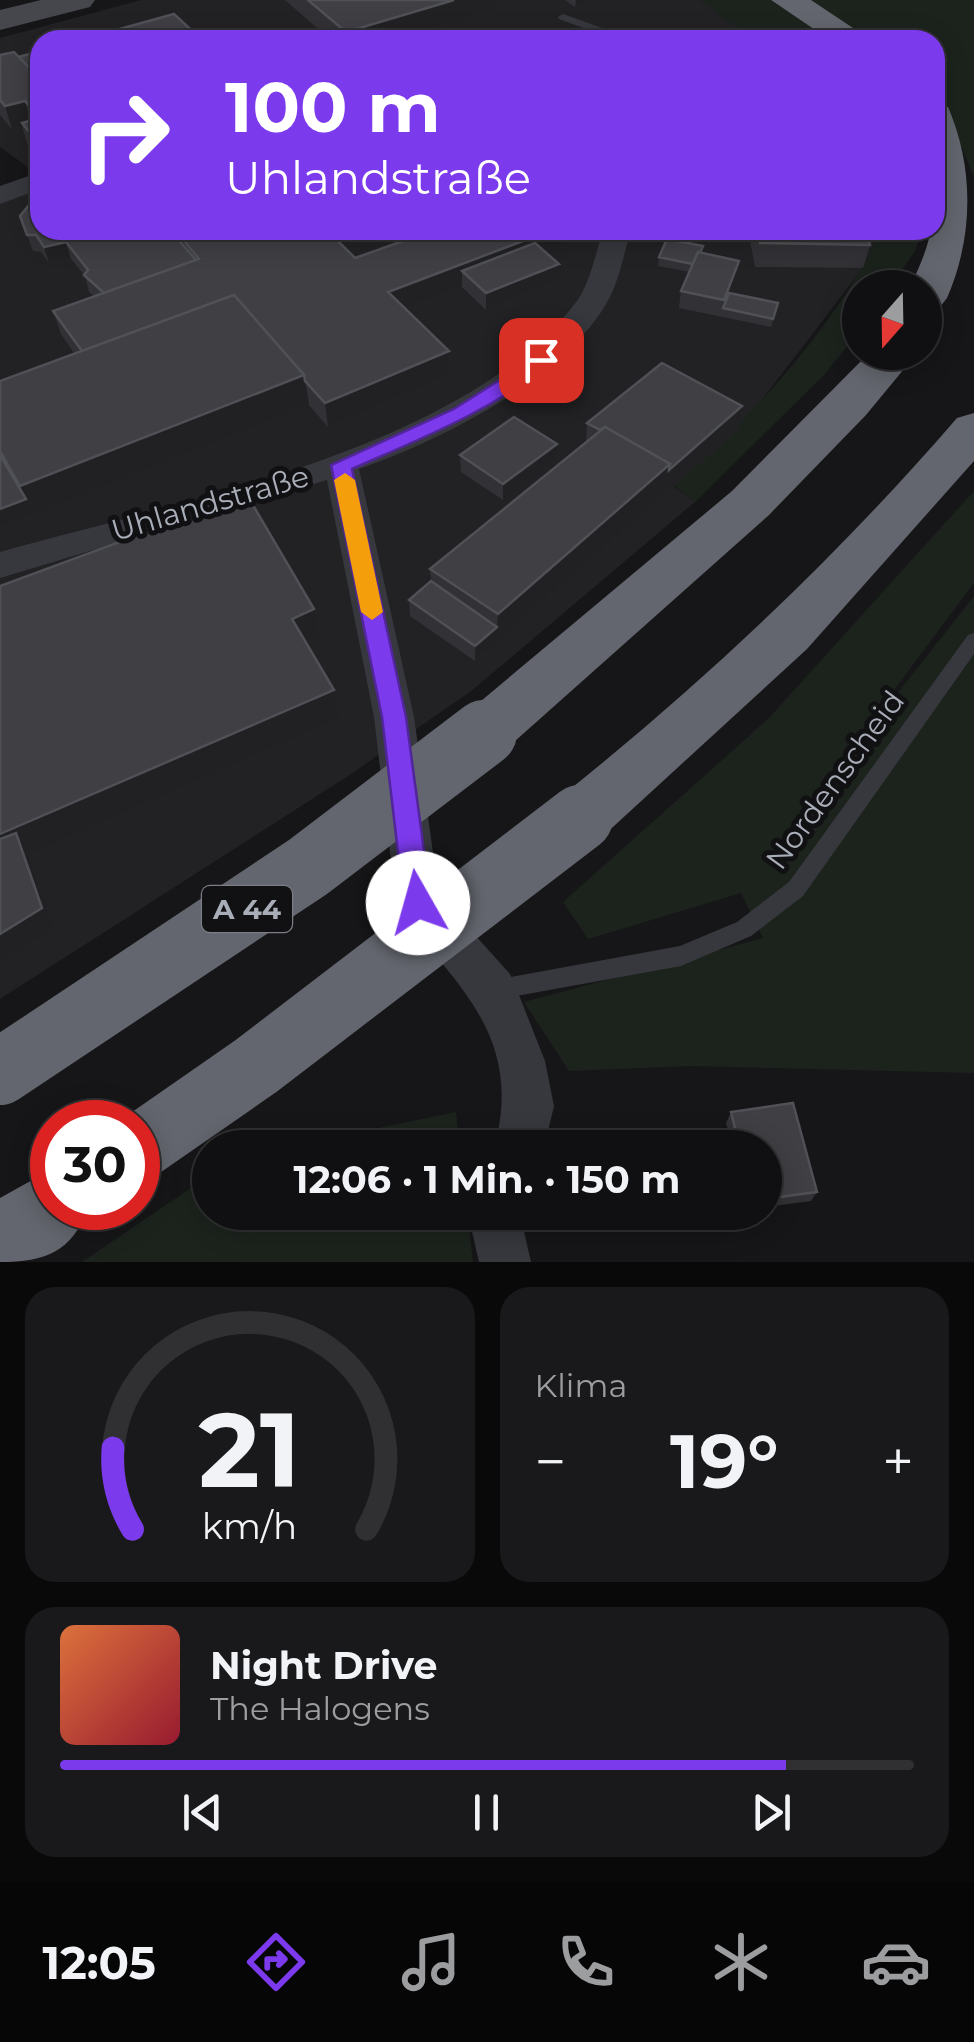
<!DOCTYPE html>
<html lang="de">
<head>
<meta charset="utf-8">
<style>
  body { margin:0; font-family:Montserrat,sans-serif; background:#19191b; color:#f1f3f6; height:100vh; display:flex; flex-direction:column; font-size:38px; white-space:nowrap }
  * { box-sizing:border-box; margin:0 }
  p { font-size:32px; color:#9c9d9f }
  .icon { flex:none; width:55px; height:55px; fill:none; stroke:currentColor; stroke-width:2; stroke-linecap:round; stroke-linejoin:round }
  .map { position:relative; height:1262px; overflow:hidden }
  .side { display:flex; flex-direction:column; gap:25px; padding:25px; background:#09090a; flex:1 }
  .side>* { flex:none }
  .hud { position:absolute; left:30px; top:30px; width:915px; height:210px; border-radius:30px; box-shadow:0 5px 25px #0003,0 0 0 2px #303032; background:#7c3aed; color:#fff; overflow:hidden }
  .needle { width:65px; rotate:200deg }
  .fabs { position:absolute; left:842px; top:270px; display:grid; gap:20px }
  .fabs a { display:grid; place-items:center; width:100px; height:100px; border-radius:50%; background:#101012; box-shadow:0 5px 25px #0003,0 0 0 2px #303032; font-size:50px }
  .speed { position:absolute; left:30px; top:1100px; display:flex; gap:20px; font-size:50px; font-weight:700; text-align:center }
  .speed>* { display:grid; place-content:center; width:130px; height:130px; border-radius:50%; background:#101012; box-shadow:0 5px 25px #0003,0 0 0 2px #303032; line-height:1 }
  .speed .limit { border:15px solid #d22; background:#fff; color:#111 }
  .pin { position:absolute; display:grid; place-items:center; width:85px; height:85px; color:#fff; margin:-42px; border-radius:20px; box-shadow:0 5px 15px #0006 }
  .me { position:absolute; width:110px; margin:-55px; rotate:353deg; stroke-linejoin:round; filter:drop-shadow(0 0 8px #0008) }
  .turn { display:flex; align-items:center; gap:35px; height:210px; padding:0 30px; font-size:45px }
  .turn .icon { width:130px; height:130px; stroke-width:2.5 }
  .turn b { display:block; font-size:70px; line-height:85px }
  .big { font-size:75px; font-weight:700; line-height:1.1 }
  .side .tile { flex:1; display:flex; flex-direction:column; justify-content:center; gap:15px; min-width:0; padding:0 35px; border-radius:30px; background:#19191b }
  .side .dial { align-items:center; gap:0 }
  .dial svg { height:260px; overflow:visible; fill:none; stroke:#303032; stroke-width:7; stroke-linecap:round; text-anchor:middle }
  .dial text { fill:#f1f3f6; stroke:none }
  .song { display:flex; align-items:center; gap:30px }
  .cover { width:120px; height:120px; border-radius:15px; background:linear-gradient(135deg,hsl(20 70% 55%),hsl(350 70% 35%)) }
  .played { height:10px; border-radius:5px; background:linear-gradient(90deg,#7c3aed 85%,#303032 85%) }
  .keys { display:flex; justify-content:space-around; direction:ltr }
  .heat { display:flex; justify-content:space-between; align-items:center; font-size:55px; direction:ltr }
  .side .tiles { flex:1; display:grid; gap:25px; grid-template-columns:1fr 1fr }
  .tile:last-child { grid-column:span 2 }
  .trip { position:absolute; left:192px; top:1130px; width:590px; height:100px; border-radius:50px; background:#101012; box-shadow:0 5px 25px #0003,0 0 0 2px #303032; font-weight:700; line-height:100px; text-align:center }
  .dock { display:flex; height:160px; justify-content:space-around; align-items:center; background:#060607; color:#9c9d9f }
  .dock .icon { width:70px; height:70px }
  .dock .active { color:#7c3aed }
  .dock b { font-size:45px; color:#f1f3f6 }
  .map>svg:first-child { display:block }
  .built { fill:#222225 }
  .green { fill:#1c231d }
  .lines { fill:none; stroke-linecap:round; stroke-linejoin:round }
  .lane { fill:#37383d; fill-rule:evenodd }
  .street { fill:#37383d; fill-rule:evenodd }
  .secondary { fill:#45474d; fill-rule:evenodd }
  .highway { fill:#63666e; fill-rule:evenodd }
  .highway-bridge { stroke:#63666e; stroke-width:66 }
  .wall { fill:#323236 }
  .shaded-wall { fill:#212124 }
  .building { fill:#3f3f44; stroke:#4f5156; stroke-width:2.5 }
  .route { fill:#7c3aed; stroke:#51269a; stroke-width:2.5 }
  .slow { fill:#f59e0b }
  .labels { text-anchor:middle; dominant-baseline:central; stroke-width:10; stroke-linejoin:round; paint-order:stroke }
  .shield { fill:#111113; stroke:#7b7e86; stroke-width:2.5 }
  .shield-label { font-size:28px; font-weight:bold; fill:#a8adb8 }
  .street-label { font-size:30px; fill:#a8adb8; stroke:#111113 }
</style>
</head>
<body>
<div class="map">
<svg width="974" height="1262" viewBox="0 0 974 1262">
  <rect width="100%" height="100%" fill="#161618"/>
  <g class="built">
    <path d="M 141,0 L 701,0 L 743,31 L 717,40 L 40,40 L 40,176 L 0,147 L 0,38 Z"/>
    <path d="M 40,186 L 40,230 L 881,230 L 863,268 L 751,414 L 674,487 L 695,502 L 470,692 L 348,776 L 0,999 L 0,188 Z"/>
  </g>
  <g class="green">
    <path d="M 699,0 L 770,0 L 833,40 L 717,40 L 742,30 Z"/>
    <path d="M 799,0 L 974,0 L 974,177 L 952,124 L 935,104 L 935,40 L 864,40 Z"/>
    <path d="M 881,230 L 922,230 L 915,251 L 890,287 L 860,288 L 860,330 L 824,375 L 695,502 L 674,486 C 750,419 839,323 881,230 Z"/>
    <path d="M 974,491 L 974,583 L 785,836 L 974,596 L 974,1073 L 690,1066 L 569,1071 L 524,1002 L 763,938 L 741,893 L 588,939 L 563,902 L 768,719 Z"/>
    <path d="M 456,1112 L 460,1147 L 286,1147 Z"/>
    <path d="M 210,1175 L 210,1212 L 467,1213 L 473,1262 L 82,1262 Z"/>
  </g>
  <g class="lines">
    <g class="lane">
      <path d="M 563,14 L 630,38 L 631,40 L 616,40 L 559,19 L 558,17 Z"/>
      <path d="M 974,633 L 974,654 L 803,896 L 751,936 L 681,966 L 495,1000 L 487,997 L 484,990 L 487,983 L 495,980 L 680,946 L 737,922 L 789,882 L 968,635 Z"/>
    </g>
    <g class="street">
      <path d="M 40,172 L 40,189 L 0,204 L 0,186 Z"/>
      <path d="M 603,230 L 631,230 C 624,253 619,283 606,304 C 562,380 439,441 359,469 L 414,717 L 439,895 L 510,974 L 517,990 L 545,1061 L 554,1106 L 544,1148 L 494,1148 C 523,1044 465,990 402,917 L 396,903 L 374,717 L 327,480 L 0,578 L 0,552 C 173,503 464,450 577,301 C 590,283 596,252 603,230 Z"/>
      <path d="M 475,1212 L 527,1212 L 523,1227 L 531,1262 L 479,1262 L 471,1227 Z"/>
    </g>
    <path class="secondary" d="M 41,0 L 95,0 L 90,7 L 0,30 L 0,10 Z"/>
    <g class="highway">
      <path d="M 771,0 L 811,0 L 871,40 L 830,40 Z"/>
      <path d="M 935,104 L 948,107 C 974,167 974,236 947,298 L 940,307 L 925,311 L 925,288 L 909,288 C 946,218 935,179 935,104 Z"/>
      <path d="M 870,352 L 918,352 L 866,415 L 768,516 L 505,750 L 484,757 L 463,750 L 455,733 L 463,716 L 732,491 Z"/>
      <path d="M 974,413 L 974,461 L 807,649 L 602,837 L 580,845 L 558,837 L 549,818 L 558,799 C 703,683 836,558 957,418 Z"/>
      <path d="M 52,1169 L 52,1208 L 89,1208 C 71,1252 46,1262 0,1262 L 0,1198 Z"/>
    </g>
    <g class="highway-bridge">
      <path d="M 0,1072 L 308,867 L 484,733"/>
      <path d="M 138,1148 L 256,1066 L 580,818"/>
    </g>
  </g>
  <g class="wall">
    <path d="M 285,0 L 496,0 L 496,9 L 395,40 L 331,40 Z"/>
    <path d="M 565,0 L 598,0 L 575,7 Z"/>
    <path d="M 40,51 L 40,156 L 38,157 L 28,146 L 22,126 L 12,129 L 0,115 L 0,55 L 19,57 Z"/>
    <path d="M 20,216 L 40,230 L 298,230 L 304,236 L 355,258 L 429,232 L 427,230 L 569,230 L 568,247 L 548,254 L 559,280 L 486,310 L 462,287 L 405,309 L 449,351 L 450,375 L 328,427 L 308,404 L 0,528 L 0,381 L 74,353 L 61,334 L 53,311 L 94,296 L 89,292 L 85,276 L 71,259 L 49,263 L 41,252 L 33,251 Z"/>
    <path d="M 748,230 L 866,230 L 870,245 L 863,268 L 755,267 Z"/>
    <path d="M 703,246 L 702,253 L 739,261 L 736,277 L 730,293 L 778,303 L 771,327 L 679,308 L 681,291 L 690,272 L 658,266 L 659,257 Z"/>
    <path d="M 587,423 L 738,430 L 475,661 L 410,616 L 409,600 L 431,581 L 430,569 L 586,442 Z"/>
    <path d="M 460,455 L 556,460 L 503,500 L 461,472 Z"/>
    <path d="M 731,1112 L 817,1192 L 811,1201 L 765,1207 L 765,1148 L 733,1148 L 726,1123 Z"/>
  </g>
  <g class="shaded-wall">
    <path d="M 454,0 L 496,0 L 496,9 L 395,40 L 347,40 L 346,32 Z"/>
    <path d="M 576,0 L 598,0 L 575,7 Z"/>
    <path d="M 25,101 L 31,123 L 22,123 L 22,126 L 12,129 L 5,106 Z"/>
    <path d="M 40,131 L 40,156 L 38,157 L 31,134 Z"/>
    <path d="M 552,230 L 569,230 L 568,247 L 474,283 L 462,271 L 462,287 L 389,315 L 388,292 Z"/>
    <path d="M 66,242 L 71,259 L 49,263 L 44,247 Z"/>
    <path d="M 739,261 L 736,277 L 724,309 L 723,308 L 724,300 Z"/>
    <path d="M 559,264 L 559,280 L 486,310 L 486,293 Z"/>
    <path d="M 449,351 L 450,375 L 328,427 L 325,403 Z"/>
    <path d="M 304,375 L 309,404 L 0,528 L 0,509 L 26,499 L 20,486 Z"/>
    <path d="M 742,406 L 738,430 L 475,661 L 475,646 L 497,627 L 498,614 L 670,464 Z"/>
    <path d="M 557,444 L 556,460 L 503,500 L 503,484 Z"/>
    <path d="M 314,609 L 318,637 L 298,647 L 292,619 Z"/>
    <path d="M 334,690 L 338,717 L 27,854 L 53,927 L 0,961 L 0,834 Z"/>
  </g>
  <g class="building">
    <path d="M 308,0 L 454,0 L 346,32 Z"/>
    <path d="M 174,14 L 202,40 L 80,40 Z"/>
    <path d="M 40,51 L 40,79 L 19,57 Z"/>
    <path d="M 14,52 L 40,79 L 40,118 L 25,101 L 5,106 L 0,100 L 0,55 Z"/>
    <path d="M 40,118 L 40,131 L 31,134 L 22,123 Z"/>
    <path d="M 40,200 L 40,230 L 170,230 L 196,260 L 104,293 L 84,275 L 88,270 L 66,242 L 44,247 L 36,235 L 27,235 L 20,216 L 29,205 Z"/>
    <path d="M 175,230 L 298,230 L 304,236 L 322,230 L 327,230 L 355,258 L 434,230 L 552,230 L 388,292 L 449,351 L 325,403 L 305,381 L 304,375 L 234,295 L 82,351 L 53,311 L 199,259 Z"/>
    <path d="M 757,230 L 866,230 L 870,245 L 760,243 Z"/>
    <path d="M 667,239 L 703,246 L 700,253 L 698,252 L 693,264 L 659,257 Z"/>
    <path d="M 535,243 L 559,264 L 486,293 L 462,271 Z"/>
    <path d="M 698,252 L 739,261 L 724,300 L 681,291 Z"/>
    <path d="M 729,293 L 778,303 L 773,319 L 723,308 Z"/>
    <path d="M 234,295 L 304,375 L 20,486 L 0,451 L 0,381 Z"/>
    <path d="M 662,363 L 742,406 L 669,470 L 670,464 L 605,427 L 600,430 L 587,423 Z"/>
    <path d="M 514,417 L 557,444 L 503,484 L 460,455 Z"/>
    <path d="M 605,427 L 670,464 L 498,614 L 430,569 Z"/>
    <path d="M 0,455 L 26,499 L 0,509 Z"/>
    <path d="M 247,495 L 314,609 L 292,619 L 334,690 L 0,834 L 0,586 Z"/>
    <path d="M 431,581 L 497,627 L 475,646 L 409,600 Z"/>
    <path d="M 16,833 L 42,908 L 0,934 L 0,839 Z"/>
    <path d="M 793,1103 L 817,1192 L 765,1199 L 765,1148 L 740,1148 L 731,1112 Z"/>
  </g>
  <path class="route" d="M 541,354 L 548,356 L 548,365 C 489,412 422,438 352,469 L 406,717 L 431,903 L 427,912 L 418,915 L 408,912 L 404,903 L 382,717 L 331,465 L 454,409 Z"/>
  <path class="slow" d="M 345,473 L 355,480 L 383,612 L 372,620 L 361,612 L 334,480 Z"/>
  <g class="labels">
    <rect class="shield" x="202" y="886" width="90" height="46" rx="8"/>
    <g class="shield-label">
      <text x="247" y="909">A 44</text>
    </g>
    <g class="street-label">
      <text transform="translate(210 503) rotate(-16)">Uhlandstraße</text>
      <text transform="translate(835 780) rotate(-54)">Nordenscheid</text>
    </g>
  </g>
</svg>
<div class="fabs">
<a><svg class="needle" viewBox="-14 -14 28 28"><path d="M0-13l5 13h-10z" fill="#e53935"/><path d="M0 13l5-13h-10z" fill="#9c9d9f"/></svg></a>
</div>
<div class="speed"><div class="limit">30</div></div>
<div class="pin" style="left:541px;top:360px;background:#d93025"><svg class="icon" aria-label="arrive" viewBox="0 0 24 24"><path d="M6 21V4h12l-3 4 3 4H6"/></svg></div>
<svg class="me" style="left:418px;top:903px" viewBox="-20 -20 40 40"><circle r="19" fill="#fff"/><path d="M0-13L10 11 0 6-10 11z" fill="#7c3aed"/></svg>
<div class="trip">12:06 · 1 Min. · 150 m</div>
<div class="hud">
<div class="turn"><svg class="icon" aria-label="right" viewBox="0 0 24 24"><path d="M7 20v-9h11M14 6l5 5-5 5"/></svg><div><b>100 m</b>Uhlandstraße</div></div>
</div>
</div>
<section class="side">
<div class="tiles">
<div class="tile dial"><svg viewBox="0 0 100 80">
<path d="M14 69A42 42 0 1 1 86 69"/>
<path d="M14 69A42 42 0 0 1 8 44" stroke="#7c3aed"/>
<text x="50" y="56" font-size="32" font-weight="700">21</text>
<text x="50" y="72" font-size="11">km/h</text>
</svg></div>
<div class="tile"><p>Klima</p>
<div class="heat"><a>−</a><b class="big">19°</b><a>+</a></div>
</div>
<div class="tile">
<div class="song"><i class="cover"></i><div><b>Night Drive</b><p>The Halogens</p></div></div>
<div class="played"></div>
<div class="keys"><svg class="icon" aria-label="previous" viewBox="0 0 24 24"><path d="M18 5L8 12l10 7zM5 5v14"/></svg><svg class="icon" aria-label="pause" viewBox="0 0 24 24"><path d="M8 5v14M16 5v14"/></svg><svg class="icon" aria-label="next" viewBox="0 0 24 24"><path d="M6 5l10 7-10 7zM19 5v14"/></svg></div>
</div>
</div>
</section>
<nav class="dock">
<b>12:05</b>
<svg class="icon active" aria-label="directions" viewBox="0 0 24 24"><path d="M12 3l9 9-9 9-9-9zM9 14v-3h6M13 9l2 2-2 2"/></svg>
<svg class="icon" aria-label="music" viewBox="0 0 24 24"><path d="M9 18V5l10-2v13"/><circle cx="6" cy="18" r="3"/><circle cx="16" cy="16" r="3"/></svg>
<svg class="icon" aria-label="phone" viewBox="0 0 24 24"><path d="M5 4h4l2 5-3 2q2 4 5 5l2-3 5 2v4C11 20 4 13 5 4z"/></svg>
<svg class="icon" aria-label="climate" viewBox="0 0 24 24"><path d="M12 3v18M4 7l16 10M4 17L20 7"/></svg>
<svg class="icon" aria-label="car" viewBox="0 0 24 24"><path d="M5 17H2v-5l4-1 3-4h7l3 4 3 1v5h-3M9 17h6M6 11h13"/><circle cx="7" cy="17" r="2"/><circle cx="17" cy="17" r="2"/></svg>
</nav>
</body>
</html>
